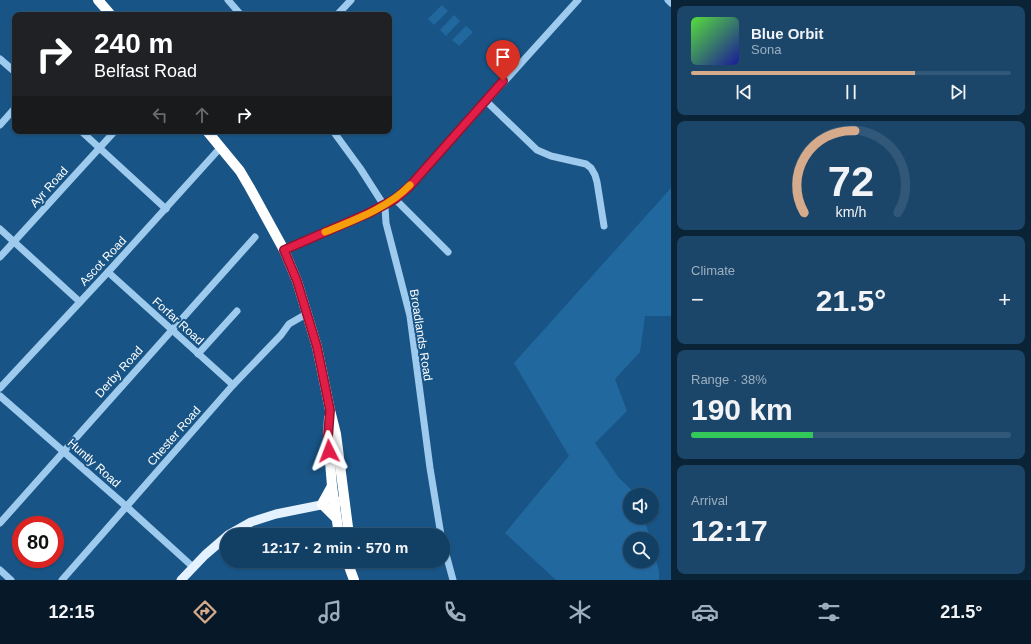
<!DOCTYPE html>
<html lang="en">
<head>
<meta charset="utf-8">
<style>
  body { margin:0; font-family:Helvetica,sans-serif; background:#1b466a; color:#f1f3f6; height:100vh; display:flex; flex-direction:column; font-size:15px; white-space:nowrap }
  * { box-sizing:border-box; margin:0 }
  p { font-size:13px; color:#9cafbf }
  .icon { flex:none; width:22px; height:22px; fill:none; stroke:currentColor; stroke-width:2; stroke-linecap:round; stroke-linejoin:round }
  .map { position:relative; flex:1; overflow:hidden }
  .panel { display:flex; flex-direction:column; gap:6px; padding:6px; background:#0a2337; width:360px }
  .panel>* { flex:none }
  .banner { position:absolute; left:12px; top:12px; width:380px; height:122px; border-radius:8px; box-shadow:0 1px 3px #0004,0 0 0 1px #315878; background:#202124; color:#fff; overflow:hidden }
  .fabs { position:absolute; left:623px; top:488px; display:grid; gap:8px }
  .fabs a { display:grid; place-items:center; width:36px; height:36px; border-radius:50%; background:#123f64; box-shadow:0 1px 3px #0004,0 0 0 1px #315878; font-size:20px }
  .speed { position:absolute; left:12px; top:516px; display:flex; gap:8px; font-size:20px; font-weight:700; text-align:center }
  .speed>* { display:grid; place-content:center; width:52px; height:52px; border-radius:50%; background:#123f64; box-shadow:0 1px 3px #0004,0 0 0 1px #315878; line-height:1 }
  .speed .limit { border:6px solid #d22; background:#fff; color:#111 }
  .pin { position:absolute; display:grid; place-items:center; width:34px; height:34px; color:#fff; margin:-41px -17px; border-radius:50% 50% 50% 0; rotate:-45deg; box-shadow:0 0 4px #0007 }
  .pin .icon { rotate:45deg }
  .me { position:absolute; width:44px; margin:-22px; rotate:357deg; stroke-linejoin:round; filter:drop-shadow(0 0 3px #0008) }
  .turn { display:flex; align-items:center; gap:14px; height:84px; padding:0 16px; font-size:18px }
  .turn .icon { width:52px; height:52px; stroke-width:2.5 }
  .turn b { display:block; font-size:28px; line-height:34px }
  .lanes { display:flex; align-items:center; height:38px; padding:0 16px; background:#0003; justify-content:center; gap:20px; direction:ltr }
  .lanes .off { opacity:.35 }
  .big { font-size:30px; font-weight:600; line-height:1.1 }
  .panel .card { flex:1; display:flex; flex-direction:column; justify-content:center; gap:6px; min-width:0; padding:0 14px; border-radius:8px; background:#1b466a }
  .panel .dial { align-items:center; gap:0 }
  .dial svg { height:104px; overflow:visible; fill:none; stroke:#315878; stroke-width:7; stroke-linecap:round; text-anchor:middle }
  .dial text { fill:#f1f3f6; stroke:none }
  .song { display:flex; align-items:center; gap:12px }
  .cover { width:48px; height:48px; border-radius:6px; background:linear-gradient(135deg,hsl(110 70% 55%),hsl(240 70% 35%)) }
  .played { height:4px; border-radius:2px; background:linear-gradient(90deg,#d6ab8b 70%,#315878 70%) }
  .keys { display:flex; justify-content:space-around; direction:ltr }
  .heat { display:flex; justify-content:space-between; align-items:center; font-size:22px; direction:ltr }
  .charge { height:6px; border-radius:3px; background:linear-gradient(90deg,#34c759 38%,#315878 0) }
  .trip { position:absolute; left:220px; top:528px; width:230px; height:40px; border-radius:20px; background:#123f64; box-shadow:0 1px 3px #0004,0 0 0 1px #315878; font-weight:600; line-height:40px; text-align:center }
  .menu { display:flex; height:64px; justify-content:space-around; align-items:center; background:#071928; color:#9cafbf }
  .menu .icon { width:28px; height:28px }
  .menu .active { color:#d6ab8b }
  .menu b { font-size:18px; color:#f1f3f6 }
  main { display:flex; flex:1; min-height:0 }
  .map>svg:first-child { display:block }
  .green { fill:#21689f }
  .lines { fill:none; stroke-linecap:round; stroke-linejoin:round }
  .minor { stroke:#9ecaed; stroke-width:7 }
  .major { stroke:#e4f1ff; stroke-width:9 }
  .highway { stroke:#fff; stroke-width:10 }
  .route-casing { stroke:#92132f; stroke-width:10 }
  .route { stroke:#e11d48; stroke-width:7 }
  .slow { stroke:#f59e0b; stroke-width:7 }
  .labels { text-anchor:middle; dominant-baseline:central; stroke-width:4; stroke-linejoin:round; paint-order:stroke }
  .street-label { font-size:12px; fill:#fff; stroke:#185485 }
</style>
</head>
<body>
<main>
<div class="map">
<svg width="671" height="580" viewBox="0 0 671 580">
  <rect width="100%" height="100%" fill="#185485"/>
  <g class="green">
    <path d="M 442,5 L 448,11 L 434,25 L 428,19 Z"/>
    <path d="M 454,15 L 460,21 L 446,36 L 440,30 Z"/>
    <path d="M 466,26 L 473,32 L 459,46 L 452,40 Z"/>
    <path d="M 671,188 L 671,316 L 645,316 L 640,352 L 615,379 L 627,411 L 595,443 L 619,478 L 637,495 L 630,495 L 630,517 L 644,517 L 650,539 L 630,539 L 630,561 L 652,561 L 652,544 L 659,571 L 659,580 L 556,580 L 505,533 L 569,456 L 514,363 Z"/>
  </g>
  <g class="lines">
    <g class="minor">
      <path d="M 228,0 L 241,15"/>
      <path d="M 668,0 L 671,3"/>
      <path d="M 337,15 L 351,0"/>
      <path d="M 0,59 L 15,72"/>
      <path d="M 485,100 L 537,150 L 551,156 L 586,164 L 591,168 L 595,175 L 597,182 L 604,226"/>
      <path d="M 0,125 L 15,108"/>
      <path d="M 81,131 L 166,209"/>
      <path d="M 333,131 L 360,168 L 385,207 L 386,223 L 410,316 L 430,468 L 441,535"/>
      <path d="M 395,199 L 448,252"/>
      <path d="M 0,229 L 80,302"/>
      <path d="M 284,250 L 369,213 L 395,199 L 409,187 L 578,0"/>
      <path d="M 0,257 L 115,131"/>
      <path d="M 108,272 L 233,385"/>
      <path d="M 198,354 L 237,311"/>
      <path d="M 0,388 L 108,272 L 221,147"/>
      <path d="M 0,396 L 127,507 L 193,567"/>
      <path d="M 0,523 L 255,237"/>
      <path d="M 443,543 L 453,580"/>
      <path d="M 0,570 L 11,580"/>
      <path d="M 62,580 L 233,385 L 281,335 L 289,324 L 308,313"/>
    </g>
    <g class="major">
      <path d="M 228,535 L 251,522 L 276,514 L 341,501"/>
      <path d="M 181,580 L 205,555 L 227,536"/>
    </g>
    <g class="highway">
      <path d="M 98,0 L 111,15"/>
      <path d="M 207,131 L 240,171 L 250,188 L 284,250 L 297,281 L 317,347 L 330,410 L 336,434 L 349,535"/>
      <path d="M 329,418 L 328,437 L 332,486 L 339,535"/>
      <path d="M 332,486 L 322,504 L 336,518"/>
      <path d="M 347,561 L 354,580"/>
    </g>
  </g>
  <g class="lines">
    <defs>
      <path id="route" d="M 329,451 L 328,437 L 330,410 L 317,347 L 297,281 L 284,250 L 369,213 L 395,199 L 409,187 L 503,81"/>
    </defs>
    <use href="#route" class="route-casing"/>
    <use href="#route" class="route"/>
    <path class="slow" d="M 325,232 C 354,220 388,208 410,185"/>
  </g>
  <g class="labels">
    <g class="street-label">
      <text transform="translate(49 187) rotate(-48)">Ayr Road</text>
      <text transform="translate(103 261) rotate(-47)">Ascot Road</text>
      <text transform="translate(178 321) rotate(42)">Forfar Road</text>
      <text transform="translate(421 335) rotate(81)">Broadlands Road</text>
      <text transform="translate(119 372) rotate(-48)">Derby Road</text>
      <text transform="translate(174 436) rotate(-49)">Chester Road</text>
      <text transform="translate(94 463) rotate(42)">Huntly Road</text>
    </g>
  </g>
</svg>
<div class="fabs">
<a><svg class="icon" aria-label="sound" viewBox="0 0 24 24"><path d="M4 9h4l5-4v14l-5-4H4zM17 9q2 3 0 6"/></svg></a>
<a><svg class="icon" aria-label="search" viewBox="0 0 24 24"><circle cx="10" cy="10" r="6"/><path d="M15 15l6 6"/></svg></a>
</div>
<div class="speed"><div class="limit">80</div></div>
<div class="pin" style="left:503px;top:81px;background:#d93025"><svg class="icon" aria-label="arrive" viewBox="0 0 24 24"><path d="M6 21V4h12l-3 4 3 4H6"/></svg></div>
<svg class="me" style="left:329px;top:451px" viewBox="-20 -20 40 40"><path d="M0-17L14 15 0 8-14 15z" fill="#e11d48" stroke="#fff" stroke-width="4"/></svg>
<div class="trip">12:17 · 2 min · 570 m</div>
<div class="banner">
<div class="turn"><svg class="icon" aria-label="right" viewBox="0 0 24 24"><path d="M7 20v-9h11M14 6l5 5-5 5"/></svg><div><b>240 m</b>Belfast Road</div></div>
<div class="lanes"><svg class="icon off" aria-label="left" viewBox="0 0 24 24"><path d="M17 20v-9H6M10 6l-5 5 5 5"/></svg><svg class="icon off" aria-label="ahead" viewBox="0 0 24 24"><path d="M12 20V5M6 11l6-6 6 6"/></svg><svg class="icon" aria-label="right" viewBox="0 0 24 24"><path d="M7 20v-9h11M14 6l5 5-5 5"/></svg></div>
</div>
</div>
<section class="panel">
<div class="card">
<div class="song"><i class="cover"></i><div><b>Blue Orbit</b><p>Sona</p></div></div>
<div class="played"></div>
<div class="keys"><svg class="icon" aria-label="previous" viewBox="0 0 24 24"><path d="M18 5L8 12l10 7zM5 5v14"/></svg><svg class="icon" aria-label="pause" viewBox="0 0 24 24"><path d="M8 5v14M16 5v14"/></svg><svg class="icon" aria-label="next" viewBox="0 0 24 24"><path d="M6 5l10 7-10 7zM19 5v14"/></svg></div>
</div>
<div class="card dial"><svg viewBox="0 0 100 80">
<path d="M14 69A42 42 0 1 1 86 69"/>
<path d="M14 69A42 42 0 0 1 53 6" stroke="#d6ab8b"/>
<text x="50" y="56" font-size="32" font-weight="700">72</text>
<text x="50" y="72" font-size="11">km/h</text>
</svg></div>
<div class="card"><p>Climate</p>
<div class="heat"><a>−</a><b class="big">21.5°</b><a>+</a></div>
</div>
<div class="card"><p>Range · 38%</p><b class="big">190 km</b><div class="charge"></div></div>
<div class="card"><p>Arrival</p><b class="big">12:17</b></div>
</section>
</main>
<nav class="menu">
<b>12:15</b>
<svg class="icon active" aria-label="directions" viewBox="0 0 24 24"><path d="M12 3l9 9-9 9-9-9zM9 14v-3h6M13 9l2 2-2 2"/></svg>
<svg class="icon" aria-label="music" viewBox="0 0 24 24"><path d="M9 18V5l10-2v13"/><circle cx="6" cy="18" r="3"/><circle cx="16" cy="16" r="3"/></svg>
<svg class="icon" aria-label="phone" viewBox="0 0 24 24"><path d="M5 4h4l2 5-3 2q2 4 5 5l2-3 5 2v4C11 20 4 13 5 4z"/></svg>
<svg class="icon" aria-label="climate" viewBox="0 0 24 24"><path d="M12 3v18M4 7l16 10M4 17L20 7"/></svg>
<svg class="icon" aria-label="car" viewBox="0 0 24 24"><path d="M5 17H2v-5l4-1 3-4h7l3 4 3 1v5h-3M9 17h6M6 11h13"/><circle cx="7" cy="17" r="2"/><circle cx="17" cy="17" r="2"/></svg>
<svg class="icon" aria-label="filters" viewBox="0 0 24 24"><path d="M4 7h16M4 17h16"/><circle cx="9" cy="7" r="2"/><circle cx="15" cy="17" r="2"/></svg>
<b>21.5°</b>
</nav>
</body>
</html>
